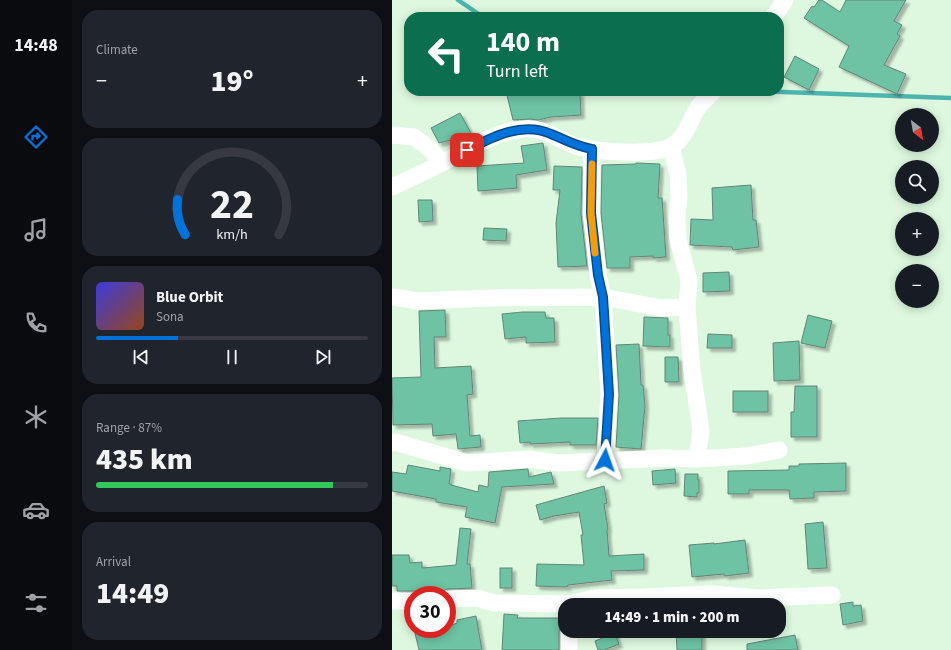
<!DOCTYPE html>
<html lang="en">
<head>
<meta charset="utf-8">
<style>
  body { margin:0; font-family:"Source Sans 3",sans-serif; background:#20242c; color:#f1f3f6; height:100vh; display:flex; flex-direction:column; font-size:15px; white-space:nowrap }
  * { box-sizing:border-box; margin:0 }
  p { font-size:13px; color:#9ea1a6 }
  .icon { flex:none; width:22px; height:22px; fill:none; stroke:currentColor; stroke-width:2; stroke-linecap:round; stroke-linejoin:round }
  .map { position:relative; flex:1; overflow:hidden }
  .sheet { display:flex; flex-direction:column; gap:10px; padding:10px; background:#0d0f14; width:320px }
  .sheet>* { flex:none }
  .top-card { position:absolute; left:12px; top:12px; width:380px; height:84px; border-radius:16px; box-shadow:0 2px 10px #0003; background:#0b6e4f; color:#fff; overflow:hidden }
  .needle { width:26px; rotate:149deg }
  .fabs { position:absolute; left:503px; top:108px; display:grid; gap:8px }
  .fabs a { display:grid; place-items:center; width:44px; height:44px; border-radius:50%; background:#171b24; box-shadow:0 2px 10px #0003; font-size:20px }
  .speed { position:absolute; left:12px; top:586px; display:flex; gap:8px; font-size:20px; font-weight:700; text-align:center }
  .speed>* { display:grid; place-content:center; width:52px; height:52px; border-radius:50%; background:#171b24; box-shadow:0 2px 10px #0003; line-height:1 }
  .speed .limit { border:6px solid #d22; background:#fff; color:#111 }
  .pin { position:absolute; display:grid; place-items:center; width:34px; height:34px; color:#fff; margin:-17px; border-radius:8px; box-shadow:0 2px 6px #0006 }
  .me { position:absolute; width:44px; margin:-22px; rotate:4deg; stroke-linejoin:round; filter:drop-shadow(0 0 3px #0008) }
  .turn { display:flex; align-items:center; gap:14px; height:84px; padding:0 16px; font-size:18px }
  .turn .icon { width:52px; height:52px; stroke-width:2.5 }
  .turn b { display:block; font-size:28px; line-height:34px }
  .big { font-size:30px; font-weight:800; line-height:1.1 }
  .sheet .tile { flex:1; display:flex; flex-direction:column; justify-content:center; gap:6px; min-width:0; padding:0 14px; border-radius:16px; background:#20242c }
  .sheet .dial { align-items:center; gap:0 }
  .dial svg { height:104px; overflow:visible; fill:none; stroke:#363941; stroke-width:7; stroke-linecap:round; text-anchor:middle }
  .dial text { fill:#f1f3f6; stroke:none }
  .song { display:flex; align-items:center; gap:12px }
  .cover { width:48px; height:48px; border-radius:6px; background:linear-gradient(135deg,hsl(240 70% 55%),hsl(20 70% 35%)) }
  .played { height:4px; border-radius:2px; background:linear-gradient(90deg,#0073da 30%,#363941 30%) }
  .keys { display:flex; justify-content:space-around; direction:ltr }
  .heat { display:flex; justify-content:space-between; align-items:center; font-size:22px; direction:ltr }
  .charge { height:6px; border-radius:3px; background:linear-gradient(90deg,#34c759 87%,#363941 0) }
  .trip { position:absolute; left:166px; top:598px; width:228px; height:40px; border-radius:16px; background:#171b24; box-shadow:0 2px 10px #0003; font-weight:800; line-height:40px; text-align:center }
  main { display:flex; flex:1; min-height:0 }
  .menu { display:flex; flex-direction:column; width:72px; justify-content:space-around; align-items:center; background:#090b0e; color:#9ea1a6 }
  .menu .icon { width:28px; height:28px }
  .menu .active { color:#0073da }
  .menu b { font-size:18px; color:#f1f3f6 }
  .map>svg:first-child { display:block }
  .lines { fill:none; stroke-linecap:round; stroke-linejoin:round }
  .stream { stroke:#4db5ae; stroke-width:4.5 }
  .building { fill:#6dc3a3; stroke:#638577; filter:url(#shadow) }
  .street { stroke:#fff; stroke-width:17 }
  .route-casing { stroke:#004b8e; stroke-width:10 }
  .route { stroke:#0073da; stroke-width:7 }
  .slow { stroke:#f59e0b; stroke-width:7 }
</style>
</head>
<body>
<main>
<nav class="menu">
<b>14:48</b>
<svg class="icon active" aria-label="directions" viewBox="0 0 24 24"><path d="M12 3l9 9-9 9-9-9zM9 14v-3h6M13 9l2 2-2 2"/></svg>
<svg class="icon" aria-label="music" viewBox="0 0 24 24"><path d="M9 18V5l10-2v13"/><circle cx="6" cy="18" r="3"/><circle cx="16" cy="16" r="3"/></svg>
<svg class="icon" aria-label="phone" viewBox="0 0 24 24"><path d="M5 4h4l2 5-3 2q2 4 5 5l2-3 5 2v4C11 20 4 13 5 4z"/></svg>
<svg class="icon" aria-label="climate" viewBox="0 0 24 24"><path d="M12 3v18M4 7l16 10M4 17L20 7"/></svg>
<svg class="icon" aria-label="car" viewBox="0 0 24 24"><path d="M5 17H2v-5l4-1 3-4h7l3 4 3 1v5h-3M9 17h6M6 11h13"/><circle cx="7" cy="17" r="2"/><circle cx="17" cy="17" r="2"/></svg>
<svg class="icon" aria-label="filters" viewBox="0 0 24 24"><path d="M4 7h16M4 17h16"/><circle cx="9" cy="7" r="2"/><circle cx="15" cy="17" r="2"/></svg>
</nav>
<section class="sheet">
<div class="tile"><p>Climate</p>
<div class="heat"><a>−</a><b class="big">19°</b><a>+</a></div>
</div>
<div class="tile dial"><svg viewBox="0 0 100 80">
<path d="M14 69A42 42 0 1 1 86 69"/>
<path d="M14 69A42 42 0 0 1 8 42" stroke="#0073da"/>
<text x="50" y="56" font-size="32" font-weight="700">22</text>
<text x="50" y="72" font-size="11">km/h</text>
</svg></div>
<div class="tile">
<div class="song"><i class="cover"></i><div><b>Blue Orbit</b><p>Sona</p></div></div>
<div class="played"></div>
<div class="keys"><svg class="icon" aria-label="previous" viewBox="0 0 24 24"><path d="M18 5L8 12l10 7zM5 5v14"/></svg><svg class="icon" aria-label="pause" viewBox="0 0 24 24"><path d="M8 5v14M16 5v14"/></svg><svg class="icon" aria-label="next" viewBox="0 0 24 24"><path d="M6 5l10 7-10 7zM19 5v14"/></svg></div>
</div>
<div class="tile"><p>Range · 87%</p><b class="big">435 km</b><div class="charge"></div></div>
<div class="tile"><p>Arrival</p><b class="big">14:49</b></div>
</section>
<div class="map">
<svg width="559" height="650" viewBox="0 0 559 650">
  <defs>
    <filter id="shadow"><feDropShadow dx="3.5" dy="3.5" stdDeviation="1" flood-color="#0004"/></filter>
  </defs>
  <rect width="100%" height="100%" fill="#ddf8df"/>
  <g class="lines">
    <g class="stream">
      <path d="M 66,0 L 91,17"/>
      <path d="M 362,91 L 559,98"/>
    </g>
  </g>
  <g class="building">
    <path d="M 427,0 L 430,0 L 448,12 L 454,0 L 514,0 L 502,21 L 510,25 L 505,34 L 508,36 L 492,65 L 514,74 L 505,94 L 447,67 L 457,46 L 412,18 L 420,6 L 422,7 Z"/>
    <path d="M 403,56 L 427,69 L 417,90 L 392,77 Z"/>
    <path d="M 114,91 L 165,91 L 165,93 L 188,92 L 189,115 L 159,117 L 146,120 L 138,119 L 121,120 Z"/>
    <path d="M 68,113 L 80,135 L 47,143 L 39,128 Z"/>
    <path d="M 151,143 L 155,170 L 124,175 L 125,188 L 86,191 L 85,166 L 132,163 L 129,146 Z"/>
    <path d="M 244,163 L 268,164 L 266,198 L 270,198 L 274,257 L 261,258 L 261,256 L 238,257 L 238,268 L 215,268 L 209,213 L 210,165 L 244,164 Z"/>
    <path d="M 162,166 L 190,167 L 189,214 L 195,266 L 166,267 L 164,223 L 168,190 L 161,190 Z"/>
    <path d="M 359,185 L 361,220 L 364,220 L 367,247 L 341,250 L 340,247 L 298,245 L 299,219 L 321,220 L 320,188 Z"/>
    <path d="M 26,200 L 40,200 L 41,221 L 27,222 Z"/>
    <path d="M 92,228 L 115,229 L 114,241 L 91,240 Z"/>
    <path d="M 337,272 L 338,291 L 311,292 L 311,273 Z"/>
    <path d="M 53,310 L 54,337 L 42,337 L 43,368 L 79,366 L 81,394 L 75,395 L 78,436 L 88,435 L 89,447 L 66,449 L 64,434 L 41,436 L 40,424 L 1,425 L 0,378 L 29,377 L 27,311 Z"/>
    <path d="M 131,312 L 153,312 L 154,318 L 162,318 L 163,342 L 134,343 L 134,337 L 113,339 L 110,314 Z"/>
    <path d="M 416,315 L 440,321 L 433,348 L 409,343 Z"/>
    <path d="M 252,317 L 276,318 L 276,335 L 278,335 L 278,347 L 251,346 Z"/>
    <path d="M 316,334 L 340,335 L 340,348 L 315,348 Z"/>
    <path d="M 407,341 L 408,380 L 382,381 L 381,343 Z"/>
    <path d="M 247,344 L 249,385 L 251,385 L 253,406 L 249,449 L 224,447 L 227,395 L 224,345 Z"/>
    <path d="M 273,357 L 286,357 L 287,382 L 273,382 Z"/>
    <path d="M 403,386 L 425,386 L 425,437 L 399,437 L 399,412 L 402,412 Z"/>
    <rect x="341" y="391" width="35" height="21"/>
    <path d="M 169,418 L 206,418 L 204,445 L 178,445 L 178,442 L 138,444 L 138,442 L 128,443 L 126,421 Z"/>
    <path d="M 454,463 L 454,491 L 422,492 L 422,498 L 398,499 L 397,490 L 357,490 L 357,494 L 336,494 L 336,471 L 397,470 L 397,466 L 407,466 L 407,464 Z"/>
    <path d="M 16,465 L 48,471 L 48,467 L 59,469 L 57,484 L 59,484 L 59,485 L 86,492 L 87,485 L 96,487 L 97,472 L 136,469 L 137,477 L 159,472 L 162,484 L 110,487 L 103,523 L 73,517 L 75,507 L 44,502 L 44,499 L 0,491 L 0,472 L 14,474 Z"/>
    <path d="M 283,469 L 284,483 L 261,485 L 260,471 Z"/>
    <path d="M 293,474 L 306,474 L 306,480 L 307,480 L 307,493 L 305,493 L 305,497 L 292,496 Z"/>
    <path d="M 212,486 L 215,503 L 212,504 L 216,529 L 215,530 L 217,556 L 252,554 L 252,570 L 219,571 L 220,580 L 176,585 L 175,587 L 144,586 L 145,564 L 192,565 L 189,535 L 191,535 L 187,512 L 162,516 L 148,520 L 144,505 Z"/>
    <path d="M 431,522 L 435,568 L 416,569 L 413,524 Z"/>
    <path d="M 68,528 L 79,529 L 75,564 L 78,564 L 80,588 L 55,589 L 49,592 L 23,591 L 5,591 L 5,586 L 0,586 L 0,555 L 17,555 L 18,563 L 30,562 L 30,568 L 64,565 Z"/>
    <path d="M 353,540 L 357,573 L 333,576 L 332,574 L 300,577 L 297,545 L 322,543 L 322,544 Z"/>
    <rect x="108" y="568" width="12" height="20"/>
    <path d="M 461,602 L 461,606 L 469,605 L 471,621 L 451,625 L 448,604 Z"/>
    <path d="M 112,614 L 126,615 L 125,618 L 172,618 L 172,622 L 169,626 L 167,631 L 167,650 L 110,650 Z"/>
    <path d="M 84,616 L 90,650 L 27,650 L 22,629 L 57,629 L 57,626 L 65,623 L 65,620 Z"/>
    <path d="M 284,631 L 310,631 L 310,650 L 285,650 Z"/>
    <path d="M 223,633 L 227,644 L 212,650 L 206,650 L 203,641 Z"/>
    <path d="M 403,635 L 406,650 L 355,650 L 355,644 Z"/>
  </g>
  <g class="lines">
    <g class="street">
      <path d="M 381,17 L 393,0"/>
      <path d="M 0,135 L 22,137 L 38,149 L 50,163"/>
      <path d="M 279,146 L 286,174 L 287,197 L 285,217 L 286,240 L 297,280 L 295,307 L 300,371 L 309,430 L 305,459"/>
      <path d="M 200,149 L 199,213 L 206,275 L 211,297 L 217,394 L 213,460"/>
      <path d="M 0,187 C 17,179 35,171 52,162 C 76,149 102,132 130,129 C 153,126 166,141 187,147 C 207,152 262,156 280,146 C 294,138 298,119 307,106 C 311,101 317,96 322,91"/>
      <path d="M 0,297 L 15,299 L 23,301 L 101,298 L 211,297 L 269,308 L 295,307"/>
      <path d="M 0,443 L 3,442 L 75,463 L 137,459 L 167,463 L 273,458 L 305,459 L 355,456 L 387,450"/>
      <path d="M 55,599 L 85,598 L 102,603 L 176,604 L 203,598 L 250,597 L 320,594 L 367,598 L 440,595"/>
      <path d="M 0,601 L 21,601"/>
      <path d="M 177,631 L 177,650"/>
    </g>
  </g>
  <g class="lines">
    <defs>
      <path id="route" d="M 75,150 C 100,137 130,121 159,134 C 174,140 183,146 200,149 L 199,213 L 206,275 L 211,297 L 217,394 L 213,460"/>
    </defs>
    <use href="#route" class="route-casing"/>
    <use href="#route" class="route"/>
    <path class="slow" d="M 200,164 L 199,213 L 203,253"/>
  </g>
</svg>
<div class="fabs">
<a><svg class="needle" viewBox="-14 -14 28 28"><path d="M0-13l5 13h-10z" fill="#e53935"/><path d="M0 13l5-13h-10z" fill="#9ea1a6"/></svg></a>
<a><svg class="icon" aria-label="search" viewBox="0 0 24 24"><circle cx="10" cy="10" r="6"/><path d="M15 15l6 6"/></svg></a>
<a>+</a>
<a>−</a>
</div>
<div class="speed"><div class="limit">30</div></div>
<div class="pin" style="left:75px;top:150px;background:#d93025"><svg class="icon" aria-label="arrive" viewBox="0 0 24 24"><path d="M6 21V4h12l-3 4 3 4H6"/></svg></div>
<svg class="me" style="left:213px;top:460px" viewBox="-20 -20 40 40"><path d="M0-17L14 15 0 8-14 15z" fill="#0073da" stroke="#fff" stroke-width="4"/></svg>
<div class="trip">14:49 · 1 min · 200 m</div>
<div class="top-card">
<div class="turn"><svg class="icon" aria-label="left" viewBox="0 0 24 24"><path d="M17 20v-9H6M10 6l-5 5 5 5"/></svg><div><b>140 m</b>Turn left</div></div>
</div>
</div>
</main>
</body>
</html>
